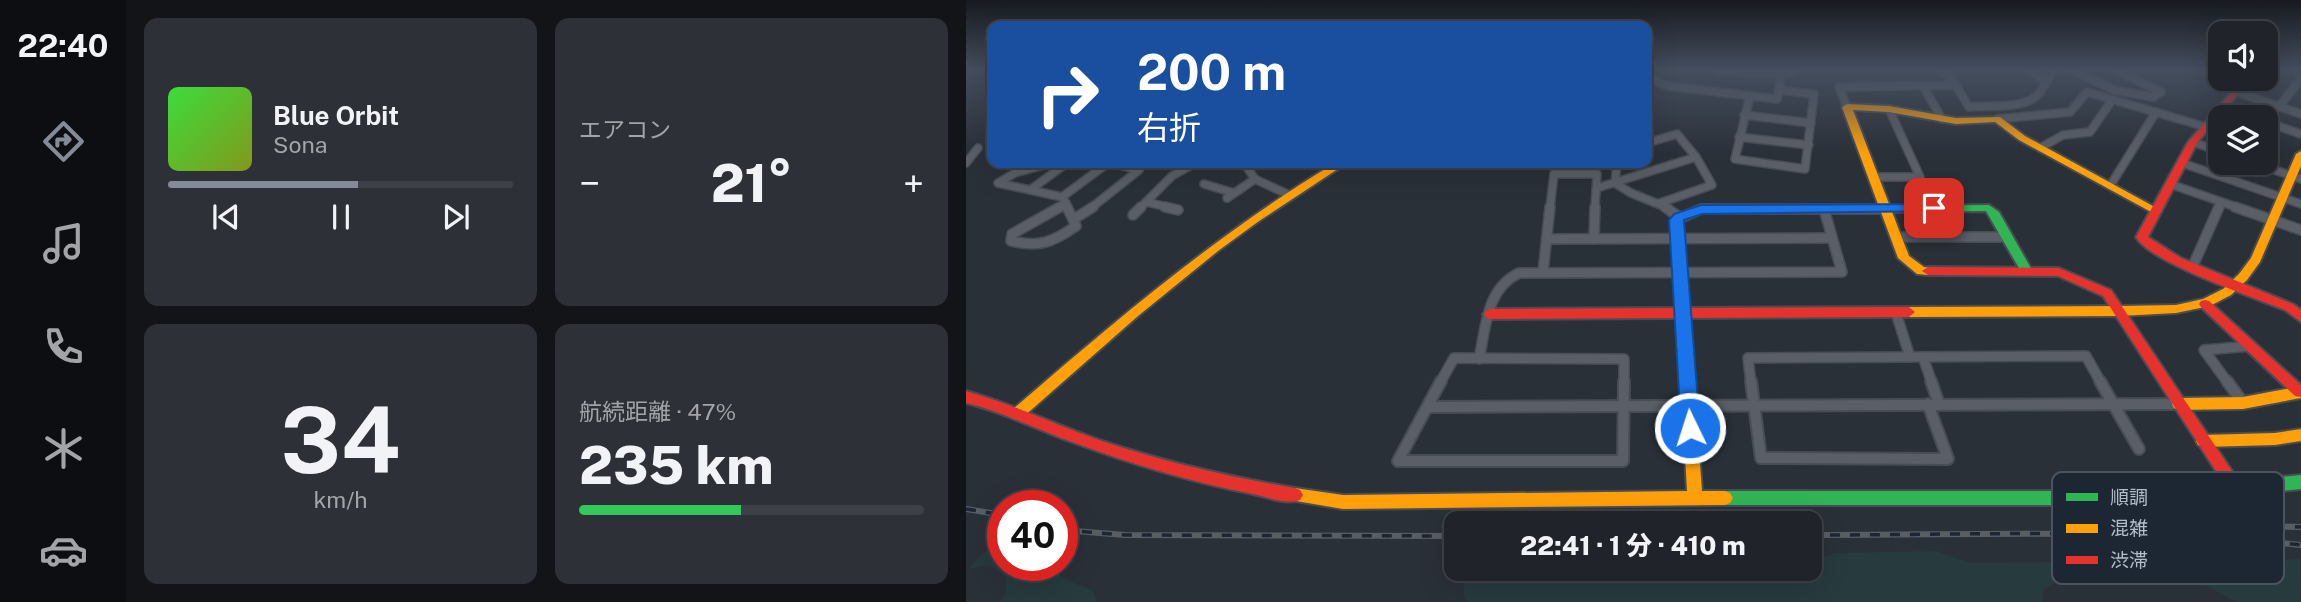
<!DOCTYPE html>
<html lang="ja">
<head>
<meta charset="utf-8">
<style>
  body { margin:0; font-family:"Public Sans","Noto Sans JP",sans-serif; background:#2d3036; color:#f1f3f6; height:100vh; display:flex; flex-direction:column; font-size:26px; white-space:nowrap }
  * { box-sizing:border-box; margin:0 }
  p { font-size:23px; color:#a2a4a8 }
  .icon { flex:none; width:38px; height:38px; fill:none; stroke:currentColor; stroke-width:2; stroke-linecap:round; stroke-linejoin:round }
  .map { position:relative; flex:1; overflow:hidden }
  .side { display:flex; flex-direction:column; gap:18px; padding:18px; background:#121417; width:840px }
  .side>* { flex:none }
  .guide { position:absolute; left:21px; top:21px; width:665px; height:147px; border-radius:14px; box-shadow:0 7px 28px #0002,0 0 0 2px #3d4147; background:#1a4fa0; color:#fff; overflow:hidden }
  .controls { position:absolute; left:1242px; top:21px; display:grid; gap:14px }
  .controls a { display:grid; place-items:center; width:70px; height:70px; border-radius:14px; background:#20242a; box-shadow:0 7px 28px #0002,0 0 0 2px #3d4147; font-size:35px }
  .speed { position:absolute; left:21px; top:490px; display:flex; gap:14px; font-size:35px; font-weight:700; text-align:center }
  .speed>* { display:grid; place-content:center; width:91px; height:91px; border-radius:50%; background:#20242a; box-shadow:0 7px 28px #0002,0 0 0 2px #3d4147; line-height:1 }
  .speed .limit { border:10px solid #d22; background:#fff; color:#111 }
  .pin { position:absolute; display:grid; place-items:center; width:60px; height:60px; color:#fff; margin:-30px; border-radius:14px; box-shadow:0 4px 10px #0006 }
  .me { position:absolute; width:77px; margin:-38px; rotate:356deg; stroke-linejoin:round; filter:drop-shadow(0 0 5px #0008) }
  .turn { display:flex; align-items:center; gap:24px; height:147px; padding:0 35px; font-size:32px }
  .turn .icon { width:91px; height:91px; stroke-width:2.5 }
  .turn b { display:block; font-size:49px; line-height:60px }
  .big { font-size:52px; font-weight:800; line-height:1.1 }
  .side .widget { flex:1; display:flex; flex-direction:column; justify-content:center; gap:10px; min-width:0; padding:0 24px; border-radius:14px; background:#2d3036 }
  .side .dial { align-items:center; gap:0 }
  .dial b { font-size:91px; line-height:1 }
  .song { display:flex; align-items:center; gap:21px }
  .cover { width:84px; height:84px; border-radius:10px; background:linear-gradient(135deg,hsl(120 70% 55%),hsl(70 70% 35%)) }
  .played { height:7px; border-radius:4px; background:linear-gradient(90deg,#848b96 55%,#3d4147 55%) }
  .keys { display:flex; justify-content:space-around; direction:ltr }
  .heat { display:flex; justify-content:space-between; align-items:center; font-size:38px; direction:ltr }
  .charge { height:10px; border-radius:5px; background:linear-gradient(90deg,#34c759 47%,#3d4147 0) }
  .side .tiles { flex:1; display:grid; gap:18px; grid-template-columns:repeat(2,1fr) }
  .trip { position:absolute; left:478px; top:511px; width:378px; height:70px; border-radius:14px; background:#20242a; box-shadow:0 7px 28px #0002,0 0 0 2px #3d4147; font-weight:800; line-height:70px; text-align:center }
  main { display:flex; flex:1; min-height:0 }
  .tab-bar { display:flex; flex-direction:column; width:126px; justify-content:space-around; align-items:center; background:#0d0e11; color:#a2a4a8 }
  .tab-bar .icon { width:49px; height:49px }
  .tab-bar .current { color:#848b96 }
  .tab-bar b { font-size:32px; color:#f1f3f6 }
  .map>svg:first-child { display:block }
  .green { fill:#273a3e }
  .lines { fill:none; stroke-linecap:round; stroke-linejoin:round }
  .street-far2-casing { stroke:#484c53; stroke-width:10 }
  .street-far1-casing { stroke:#484c53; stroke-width:12 }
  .street-casing { stroke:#484c53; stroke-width:14 }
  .fast-casing { stroke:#484c53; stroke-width:4 }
  .slow-casing { stroke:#484c53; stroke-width:4 }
  .jam-casing { stroke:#484c53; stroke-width:4 }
  .street-far2 { stroke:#5a5e66; stroke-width:7 }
  .street-far1 { stroke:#5a5e66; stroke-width:9 }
  .street { stroke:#5a5e66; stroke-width:10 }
  .fast { fill:#30b455; fill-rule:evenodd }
  .slow { fill:#ff9f0a; fill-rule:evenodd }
  .jam { fill:#e5322d; fill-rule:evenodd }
  .rail-casing { stroke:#595d64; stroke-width:6 }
  .rail { stroke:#1d2633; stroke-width:3.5; stroke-dasharray:10; stroke-linecap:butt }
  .route { fill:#1a73e8; stroke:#114b97; stroke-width:2 }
  .key { fill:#1d2633; stroke:#4a5360; stroke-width:2 }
  .key-label { font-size:19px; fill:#b4bcc9 }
</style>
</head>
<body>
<main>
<nav class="tab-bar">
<b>22:40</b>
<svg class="icon current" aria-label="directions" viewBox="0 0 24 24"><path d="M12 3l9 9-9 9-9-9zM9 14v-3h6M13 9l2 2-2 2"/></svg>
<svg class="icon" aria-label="music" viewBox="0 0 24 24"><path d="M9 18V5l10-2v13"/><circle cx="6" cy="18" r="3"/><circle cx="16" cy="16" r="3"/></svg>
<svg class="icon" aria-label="phone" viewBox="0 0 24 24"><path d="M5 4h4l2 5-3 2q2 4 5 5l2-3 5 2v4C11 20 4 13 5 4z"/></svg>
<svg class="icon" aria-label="climate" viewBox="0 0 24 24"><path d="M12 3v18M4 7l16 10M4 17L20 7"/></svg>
<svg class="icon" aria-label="car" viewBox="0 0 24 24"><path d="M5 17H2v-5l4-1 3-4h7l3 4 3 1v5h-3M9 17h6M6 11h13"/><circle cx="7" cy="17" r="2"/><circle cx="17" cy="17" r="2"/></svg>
</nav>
<section class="side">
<div class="tiles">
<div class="widget">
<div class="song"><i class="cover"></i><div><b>Blue Orbit</b><p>Sona</p></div></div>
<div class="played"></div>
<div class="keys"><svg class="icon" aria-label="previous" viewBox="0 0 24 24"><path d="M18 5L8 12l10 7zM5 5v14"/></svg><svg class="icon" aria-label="pause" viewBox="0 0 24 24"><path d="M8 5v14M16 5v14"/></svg><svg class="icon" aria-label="next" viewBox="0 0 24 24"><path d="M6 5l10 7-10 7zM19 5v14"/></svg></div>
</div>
<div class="widget"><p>エアコン</p>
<div class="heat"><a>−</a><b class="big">21°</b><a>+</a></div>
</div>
<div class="widget dial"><b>34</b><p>km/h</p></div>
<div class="widget"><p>航続距離 · 47%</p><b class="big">235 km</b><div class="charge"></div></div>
</div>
</section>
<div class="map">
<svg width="1335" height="602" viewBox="0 0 1335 602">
  <rect width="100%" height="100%" fill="#2a3038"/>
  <g class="green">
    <path d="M 37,545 L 37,565 L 81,565 L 101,580 L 127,591 L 131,602 L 34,602 L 40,594 L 40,576 L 22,565 L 2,569 L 17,553 Z"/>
    <path d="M 970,551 L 1005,563 L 1334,559 L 1335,602 L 1270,602 L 1228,579 L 1196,571 L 1171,578 L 1105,574 L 1078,589 L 1076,602 L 501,602 L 498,595 L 498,569 L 649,569 L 663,573 L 714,577 L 722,569 L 780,569 L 795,578 L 823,581 L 837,569 L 844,569 L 846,561 L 870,553 Z"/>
  </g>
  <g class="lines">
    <defs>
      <g id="street-far2">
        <path d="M 970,69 L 984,76"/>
        <path d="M 985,69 L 984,76 L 1003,107 C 1022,105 1062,110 1074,92 C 1080,84 1081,78 1090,69"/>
        <path d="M 1061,69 L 1079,80"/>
        <path d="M 1104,69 L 1148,90 L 1187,97 L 1195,92 L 1148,69"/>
        <path d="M 752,71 L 826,73 L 828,69"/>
        <path d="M 681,77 L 702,86 L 811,99 L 816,72"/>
        <path d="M 957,86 L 976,119"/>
        <path d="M 1270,92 L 1335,114"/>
        <path d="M 784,96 L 769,159 L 839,169 L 848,94 L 813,90"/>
        <path d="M 881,107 L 873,87 L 990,85"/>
        <path d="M 1258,107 L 1287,117"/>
        <path d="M 1313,107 L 1335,78"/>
        <path d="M 778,115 L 845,123"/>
        <path d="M 1031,119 L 1104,112 L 1121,92 L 1240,127"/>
        <path d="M 1300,122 L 1335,134"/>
        <path d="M 773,137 L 843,145"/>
        <path d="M 1227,142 L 1255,152"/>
        <path d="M 681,143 L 711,134 L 730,157 L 746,185 L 694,203"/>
        <path d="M 1074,148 L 1097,135 L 1124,132 L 1146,100"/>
        <path d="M 0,163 L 12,148"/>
        <path d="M 85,163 L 49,173 L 32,183 L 96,197 L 100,203"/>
        <path d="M 278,163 L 289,179 L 321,194"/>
        <path d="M 1216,163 L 1335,204"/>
        <path d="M 1288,163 L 1335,179"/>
        <path d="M 908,177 L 954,177 L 923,109"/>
        <path d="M 649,183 L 665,193 L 702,208"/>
        <path d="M 649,183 L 651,163"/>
        <path d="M 238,184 L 268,193"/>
        <path d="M 1204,184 L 1273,208"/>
        <path d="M 1144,186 L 1190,112"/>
        <path d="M 631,188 L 730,157"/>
        <path d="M 64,190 L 101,163"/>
        <path d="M 96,197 L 142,163"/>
        <path d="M 261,198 L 289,179"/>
        <path d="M 180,202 L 206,208"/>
        <path d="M 100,203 L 102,208"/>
        <path d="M 91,208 L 100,203"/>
        <path d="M 125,208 L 173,170 L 145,163"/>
        <path d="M 174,208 L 206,176 L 229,163"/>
        <path d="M 584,208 L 588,174 L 631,174 L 629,208"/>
        <path d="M 1252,208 L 1255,202"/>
      </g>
      <g id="street-far1">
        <path d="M 94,207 L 46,234 L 45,241 C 73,248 87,242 110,226 L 101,207"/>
        <path d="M 199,207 L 212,210"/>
        <path d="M 699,207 L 713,217"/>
        <path d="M 1269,207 L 1335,230"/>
        <path d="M 167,215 L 175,207"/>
        <path d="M 108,219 L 127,207"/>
        <path d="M 931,237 L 1041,237"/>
        <path d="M 581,239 L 865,238"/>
        <path d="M 628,239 L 629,207"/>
        <path d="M 1226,268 L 1253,207"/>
        <path d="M 577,272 L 584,207"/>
        <path d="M 717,313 L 710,220 L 735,209 L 920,209"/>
        <path d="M 930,313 L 944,357"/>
        <path d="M 957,357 L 966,383"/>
        <path d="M 513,359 C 520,327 520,289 553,273 L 876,272 L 858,209"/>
        <path d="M 474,383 L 488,358 L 658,359 L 658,383"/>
        <path d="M 785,383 L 782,358 L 1120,356 L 1135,383"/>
        <path d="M 1262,383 L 1238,350 L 1285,346"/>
      </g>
      <g id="street">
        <path d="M 475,381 L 432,461 L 657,461 L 658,381"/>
        <path d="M 785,381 L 795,458 L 982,459 L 962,404"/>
        <path d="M 965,381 L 973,404"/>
        <path d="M 1134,381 L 1173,449"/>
        <path d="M 1261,381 L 1277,403"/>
        <path d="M 462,407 L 1213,404"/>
      </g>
      <g id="fast">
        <path d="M 1023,205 L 1033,212 L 1067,272 L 1065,275 L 1057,275 L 1020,211 L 920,212 L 915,209 L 920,206 Z"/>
        <path d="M 1335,475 L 1335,489 L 1166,505 L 759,505 L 754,503 L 751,498 L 754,493 L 759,491 L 1166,491 Z"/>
      </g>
      <g id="slow">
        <path d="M 881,104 L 923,106 L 990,118 L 1034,117 L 1059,136 L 1196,211 L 1191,214 L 1187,213 L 1053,140 L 1029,122 L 990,124 L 923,112 L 887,110 L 943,256 L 958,267 L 966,268 L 968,271 L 962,275 L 951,274 L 932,258 L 876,107 Z"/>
        <path d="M 1335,151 L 1335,166 L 1294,262 L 1281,280 L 1265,295 L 1244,306 L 1210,313 L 1154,316 L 943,317 L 937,312 L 943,307 L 1154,306 L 1210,305 L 1237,299 L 1257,289 L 1273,274 L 1285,258 L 1330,154 Z"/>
        <path d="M 369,163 L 381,163 L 293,221 L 252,251 L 172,316 L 56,418 L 51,420 L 46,418 L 44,414 L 46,410 C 149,321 252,233 369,163 Z"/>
        <path d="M 717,308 L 723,313 L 736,491 L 759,491 L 764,493 L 767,498 L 764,503 L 759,505 L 377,509 L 324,500 L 321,495 L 324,490 L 329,488 L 377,495 L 721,491 L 711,313 Z"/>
        <path d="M 1335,386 L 1335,398 L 1277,409 L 1213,410 L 1208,408 L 1206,404 L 1208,400 L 1213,398 L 1277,397 Z"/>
        <path d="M 1335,429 L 1335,441 L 1309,445 L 1237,447 L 1232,445 L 1230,441 L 1232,437 L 1237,435 L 1309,433 Z"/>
      </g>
      <g id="jam">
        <path d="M 1277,79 L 1285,79 L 1231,143 L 1182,237 L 1215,258 L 1327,304 L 1335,310 L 1335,322 L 1319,310 C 1289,298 1183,262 1170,237 L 1222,142 Z"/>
        <path d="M 962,267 L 1093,268 L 1145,290 L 1274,483 L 1277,488 L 1274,493 L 1269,495 L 1264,493 L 1137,296 L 1092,276 L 962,275 L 956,271 Z"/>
        <path d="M 1239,300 L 1243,301 L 1335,385 L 1335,397 L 1329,396 L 1235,307 L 1233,304 L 1235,301 Z"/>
        <path d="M 943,307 L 949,312 L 943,317 L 523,319 L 517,314 L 523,309 Z"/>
        <path d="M 0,391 C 47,404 90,425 136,441 C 199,462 264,477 329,488 L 334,490 L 337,495 L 334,500 C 321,505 301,497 287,494 C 225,482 165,464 106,442 C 70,429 37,412 0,403 Z"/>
      </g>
    </defs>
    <use href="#street-far2" class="street-far2-casing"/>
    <use href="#street-far1" class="street-far1-casing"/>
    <use href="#street" class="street-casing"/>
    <use href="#fast" class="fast-casing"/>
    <use href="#slow" class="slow-casing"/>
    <use href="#jam" class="jam-casing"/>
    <use href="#street-far2" class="street-far2"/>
    <use href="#street-far1" class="street-far1"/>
    <use href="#street" class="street"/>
    <use href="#fast" class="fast"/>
    <use href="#slow" class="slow"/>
    <use href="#jam" class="jam"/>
    <defs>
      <g id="rail">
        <path d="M 0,509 L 37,515"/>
        <path d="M 1169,526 L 1215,524 L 1335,527"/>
        <path d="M 96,530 L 159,535 L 490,536"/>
        <path d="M 844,535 C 1007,535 1173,528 1335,545"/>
      </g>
    </defs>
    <use href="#rail" class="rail-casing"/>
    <use href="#rail" class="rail"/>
  </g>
  <linearGradient id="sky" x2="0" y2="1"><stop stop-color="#171a1f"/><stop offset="0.45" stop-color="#444e5e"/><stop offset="1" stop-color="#444e5e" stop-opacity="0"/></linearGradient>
  <rect width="1335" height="154" fill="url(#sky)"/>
  <path class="route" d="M 968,204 L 975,208 L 973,211 L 736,214 L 718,220 L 734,428 L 731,434 L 724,436 L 718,434 L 715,428 L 703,220 L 708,214 L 735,205 Z"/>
  <rect x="1086" y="472" width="232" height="112" rx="10" class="key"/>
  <rect x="1100" y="493" width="32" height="8" fill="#30b455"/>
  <rect x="1100" y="524" width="32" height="9" fill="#ff9f0a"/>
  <rect x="1100" y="556" width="32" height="8" fill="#e5322d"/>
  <g class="key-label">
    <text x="1144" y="504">順調</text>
    <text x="1144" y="535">混雑</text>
    <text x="1144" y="567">渋滞</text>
  </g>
</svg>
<div class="controls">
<a><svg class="icon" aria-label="sound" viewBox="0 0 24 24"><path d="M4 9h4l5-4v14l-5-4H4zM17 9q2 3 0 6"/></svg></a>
<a><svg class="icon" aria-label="layers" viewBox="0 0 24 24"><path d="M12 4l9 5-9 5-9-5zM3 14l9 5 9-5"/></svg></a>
</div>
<div class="speed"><div class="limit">40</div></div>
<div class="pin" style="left:968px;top:208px;background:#d93025"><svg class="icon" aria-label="arrive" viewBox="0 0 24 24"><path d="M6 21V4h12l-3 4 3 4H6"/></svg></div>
<svg class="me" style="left:724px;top:428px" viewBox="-20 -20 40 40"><circle r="17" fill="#1a73e8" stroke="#fff" stroke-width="3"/><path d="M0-11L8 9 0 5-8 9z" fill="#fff"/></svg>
<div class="trip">22:41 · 1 分 · 410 m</div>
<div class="guide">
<div class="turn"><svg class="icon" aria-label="right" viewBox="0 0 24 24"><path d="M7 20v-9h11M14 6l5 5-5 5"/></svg><div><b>200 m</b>右折</div></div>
</div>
</div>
</main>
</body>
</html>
